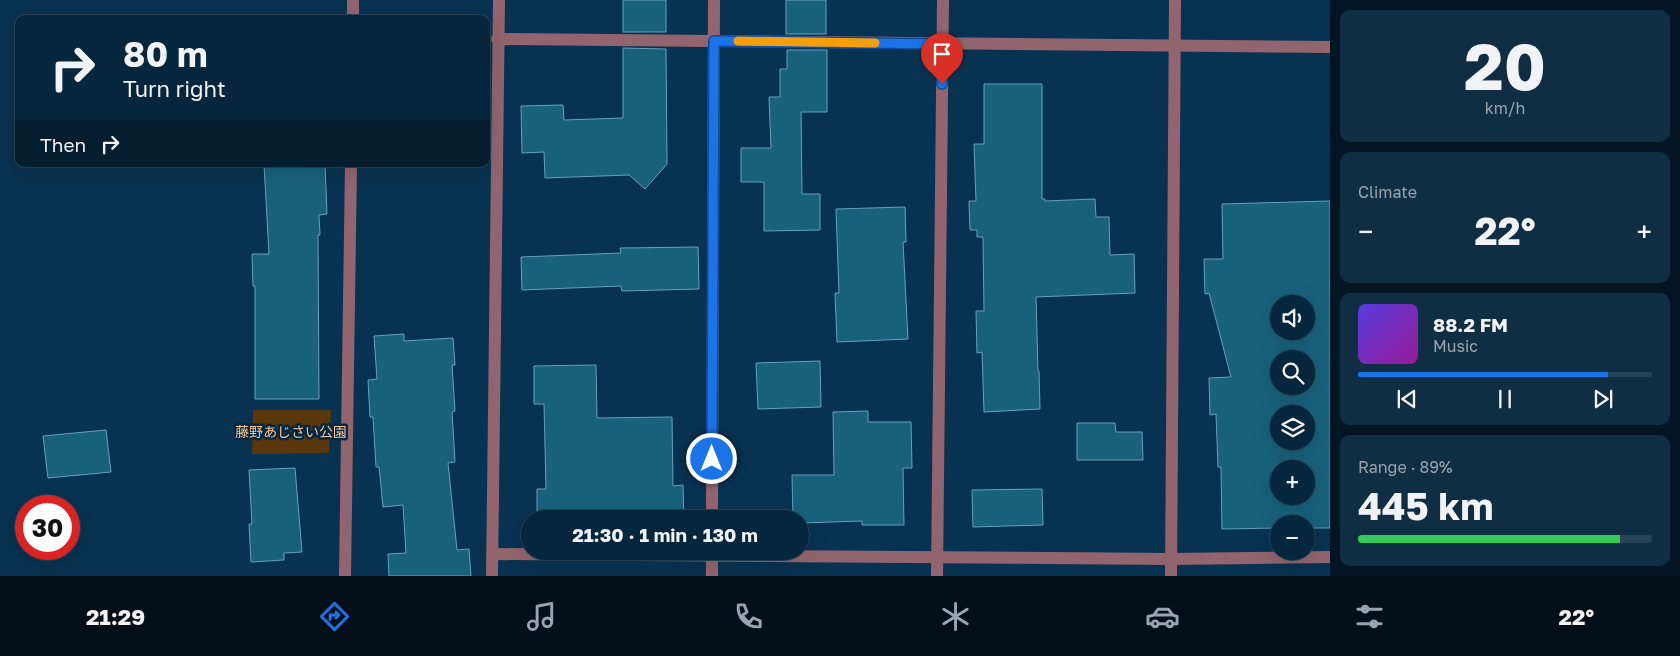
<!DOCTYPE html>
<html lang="en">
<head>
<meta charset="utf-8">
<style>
  body { margin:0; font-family:"Golos Text","Noto Sans JP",sans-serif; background:#0f2e44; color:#f1f3f6; height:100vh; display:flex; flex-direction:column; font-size:19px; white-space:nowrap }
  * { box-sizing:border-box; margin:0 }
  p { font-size:16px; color:#98a5b0 }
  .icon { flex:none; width:28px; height:28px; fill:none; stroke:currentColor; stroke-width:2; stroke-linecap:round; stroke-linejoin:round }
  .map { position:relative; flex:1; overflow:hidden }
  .details { display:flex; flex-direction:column; gap:10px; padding:10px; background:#031522; width:350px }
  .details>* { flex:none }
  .hud { position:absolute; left:15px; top:15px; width:475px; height:152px; border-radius:10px; box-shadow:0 5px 20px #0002,0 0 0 1px #274357; background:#06263d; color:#f1f3f6; overflow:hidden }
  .controls { position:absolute; left:1270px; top:295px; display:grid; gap:10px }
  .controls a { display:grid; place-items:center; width:45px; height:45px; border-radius:50%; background:#06263d; box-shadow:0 5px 20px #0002,0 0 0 1px #274357; font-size:25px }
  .speed { position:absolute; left:15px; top:495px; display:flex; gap:10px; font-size:25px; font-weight:700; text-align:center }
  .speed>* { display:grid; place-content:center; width:65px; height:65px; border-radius:50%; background:#06263d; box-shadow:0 5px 20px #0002,0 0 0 1px #274357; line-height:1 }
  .speed .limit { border:8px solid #d22; background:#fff; color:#111 }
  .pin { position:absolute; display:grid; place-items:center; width:42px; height:42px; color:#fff; margin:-51px -21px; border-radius:50% 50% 50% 0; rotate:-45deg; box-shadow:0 0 5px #0007 }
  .pin .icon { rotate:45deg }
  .me { position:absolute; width:55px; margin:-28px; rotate:0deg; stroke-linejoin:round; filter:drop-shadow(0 0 4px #0008) }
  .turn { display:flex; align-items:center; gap:18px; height:105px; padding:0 25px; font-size:22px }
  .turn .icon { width:65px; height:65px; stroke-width:2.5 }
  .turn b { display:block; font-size:35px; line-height:42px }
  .then { display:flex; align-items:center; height:48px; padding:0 25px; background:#0003; gap:10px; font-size:19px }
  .big { font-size:38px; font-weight:700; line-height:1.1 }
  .details .card { flex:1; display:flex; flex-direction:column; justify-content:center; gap:8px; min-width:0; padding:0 18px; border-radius:10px; background:#0f2e44 }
  .details .dial { align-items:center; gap:0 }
  .dial b { font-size:65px; line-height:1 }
  .song { display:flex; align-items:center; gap:15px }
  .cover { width:60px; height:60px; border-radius:8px; background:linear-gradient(135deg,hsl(250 70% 55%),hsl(300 70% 35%)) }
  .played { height:5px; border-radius:2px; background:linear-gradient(90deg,#1a73e8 85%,#274357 85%) }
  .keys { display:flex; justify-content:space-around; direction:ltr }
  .heat { display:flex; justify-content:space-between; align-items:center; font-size:28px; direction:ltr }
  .charge { height:8px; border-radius:4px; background:linear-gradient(90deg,#34c759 89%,#274357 0) }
  .trip { position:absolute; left:521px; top:510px; width:288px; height:50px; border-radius:25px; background:#06263d; box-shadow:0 5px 20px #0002,0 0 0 1px #274357; font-weight:700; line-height:50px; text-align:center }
  .tabs { display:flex; height:80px; justify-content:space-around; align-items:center; background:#020f18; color:#98a5b0 }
  .tabs .icon { width:35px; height:35px }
  .tabs .on { color:#1a73e8 }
  .tabs b { font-size:22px; color:#f1f3f6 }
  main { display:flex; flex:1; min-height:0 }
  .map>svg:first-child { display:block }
  .green { fill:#59370c }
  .building { fill:#18617b; stroke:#66a1ba; fill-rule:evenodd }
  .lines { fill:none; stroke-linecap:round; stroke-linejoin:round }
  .minor { stroke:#92656e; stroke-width:12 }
  .route-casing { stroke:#114b97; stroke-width:12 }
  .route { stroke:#1a73e8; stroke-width:9 }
  .slow { stroke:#f59e0b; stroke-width:9 }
  .labels { text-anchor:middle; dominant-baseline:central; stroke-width:5; stroke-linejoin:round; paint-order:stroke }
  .park-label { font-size:14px; fill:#fcc48a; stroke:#002746 }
</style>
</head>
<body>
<main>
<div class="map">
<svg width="1330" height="576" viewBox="0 0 1330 576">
  <rect width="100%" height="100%" fill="#083251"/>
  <path class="green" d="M 253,410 L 331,410 L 329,453 L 252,454 Z"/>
  <g class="building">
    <rect x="623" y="0" width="43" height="32"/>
    <rect x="786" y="0" width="40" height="34"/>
    <path d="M 623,48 L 666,49 L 667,164 L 645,189 L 629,175 L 545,178 L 544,152 L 522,153 L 521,106 L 563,105 L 564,120 L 623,118 Z"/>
    <path d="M 787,50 L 827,50 L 827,112 L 801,112 L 802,194 L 820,194 L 820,230 L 764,231 L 764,182 L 741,182 L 741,148 L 771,148 L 769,97 L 780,97 L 780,69 L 787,69 Z"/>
    <path d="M 984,84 L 1042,84 L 1042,199 L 1045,199 L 1045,201 L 1095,199 L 1096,217 L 1109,217 L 1110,255 L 1134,254 L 1135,293 L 1036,297 L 1038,371 L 1039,371 L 1040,409 L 984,412 L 982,352 L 977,353 L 976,311 L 984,311 L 983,237 L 977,237 L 977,230 L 970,230 L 969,201 L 976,201 L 974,144 L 984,144 Z"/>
    <path d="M 264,164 L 325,164 L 327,214 L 319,215 L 320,235 L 318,235 L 319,399 L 255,399 L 255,286 L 253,286 L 252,254 L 269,254 Z"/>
    <path d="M 1330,201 L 1330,528 L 1306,528 L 1306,524 L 1279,524 L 1279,528 L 1222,529 L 1221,467 L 1218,467 L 1216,414 L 1210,415 L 1209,378 L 1231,377 L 1209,293 L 1205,294 L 1204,259 L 1223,259 L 1222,204 ZM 1279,304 L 1306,304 L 1306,331 L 1279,331 ZM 1279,359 L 1306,359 L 1306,386 L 1279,386 ZM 1279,414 L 1306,414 L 1306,441 L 1279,441 ZM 1279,469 L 1306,469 L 1306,496 L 1279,496 Z"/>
    <path d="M 905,207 L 906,242 L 903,242 L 908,339 L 837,342 L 835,293 L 839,293 L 836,209 Z"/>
    <path d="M 698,247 L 699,289 L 622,291 L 621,286 L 522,290 L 521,257 L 621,253 L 620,248 Z"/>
    <path d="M 404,334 L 404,341 L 453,338 L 455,365 L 452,365 L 455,411 L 452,412 L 455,462 L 448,463 L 457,550 L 469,549 L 471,576 L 389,576 L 388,554 L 406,553 L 403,505 L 383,507 L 379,467 L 376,467 L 373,417 L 370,417 L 368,380 L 377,379 L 374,336 Z"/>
    <path d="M 820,361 L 821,407 L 758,409 L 756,363 Z"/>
    <path d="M 596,365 L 597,418 L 672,417 L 673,486 L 683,485 L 684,519 L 537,519 L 537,489 L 546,489 L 544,404 L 534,404 L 534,366 Z"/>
    <path d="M 868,411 L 868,422 L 911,422 L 912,468 L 903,468 L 904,525 L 862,525 L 862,521 L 800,523 L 800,519 L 793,519 L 792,475 L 834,475 L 833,412 Z"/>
    <path d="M 1077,423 L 1115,423 L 1116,432 L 1142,432 L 1143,460 L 1077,460 Z"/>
    <path d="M 106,430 L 111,472 L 48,478 L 43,436 Z"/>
    <path d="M 295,468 L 302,552 L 284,553 L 284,560 L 251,562 L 249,524 L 252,524 L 249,470 Z"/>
    <path d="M 1042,489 L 1043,525 L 973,527 L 972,490 Z"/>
  </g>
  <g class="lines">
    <g class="minor">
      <path d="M 353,19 L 353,0"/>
      <path d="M 497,39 L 1330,47"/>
      <path d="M 712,519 L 714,0"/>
      <path d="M 493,554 L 1171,559 L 1330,557"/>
      <path d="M 345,576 L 351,164"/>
      <path d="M 492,576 L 499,0"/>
      <path d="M 712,576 L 712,551"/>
      <path d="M 937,576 L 943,0"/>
      <path d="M 1171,576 L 1175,0"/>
    </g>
  </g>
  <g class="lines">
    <defs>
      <path id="route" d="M 712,459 L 714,41 L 942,44 L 942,84"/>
    </defs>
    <use href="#route" class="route-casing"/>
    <use href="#route" class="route"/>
    <path class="slow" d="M 738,41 L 875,43"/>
  </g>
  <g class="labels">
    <g class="park-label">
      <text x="291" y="431">藤野あじさい公園</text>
    </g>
  </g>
</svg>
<div class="controls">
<a><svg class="icon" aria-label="sound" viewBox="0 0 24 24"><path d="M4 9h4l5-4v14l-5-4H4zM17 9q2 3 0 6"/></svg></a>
<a><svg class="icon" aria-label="search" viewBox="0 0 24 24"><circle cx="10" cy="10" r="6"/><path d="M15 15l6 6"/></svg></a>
<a><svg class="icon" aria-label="layers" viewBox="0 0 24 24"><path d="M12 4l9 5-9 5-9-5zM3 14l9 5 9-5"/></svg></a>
<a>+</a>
<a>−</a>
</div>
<div class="speed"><div class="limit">30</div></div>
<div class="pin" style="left:942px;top:84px;background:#d93025"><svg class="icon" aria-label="arrive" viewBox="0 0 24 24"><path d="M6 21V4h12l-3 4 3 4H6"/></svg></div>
<svg class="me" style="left:712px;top:459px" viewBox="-20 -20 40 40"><circle r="17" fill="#1a73e8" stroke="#fff" stroke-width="3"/><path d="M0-11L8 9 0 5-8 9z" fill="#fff"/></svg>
<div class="trip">21:30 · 1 min · 130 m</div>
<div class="hud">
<div class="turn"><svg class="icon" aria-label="right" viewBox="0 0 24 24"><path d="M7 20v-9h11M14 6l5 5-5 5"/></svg><div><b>80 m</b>Turn right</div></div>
<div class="then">Then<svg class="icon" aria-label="right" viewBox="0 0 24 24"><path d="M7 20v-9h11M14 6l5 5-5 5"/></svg></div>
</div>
</div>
<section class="details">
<div class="card dial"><b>20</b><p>km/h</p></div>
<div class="card"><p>Climate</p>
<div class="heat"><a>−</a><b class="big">22°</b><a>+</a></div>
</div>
<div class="card">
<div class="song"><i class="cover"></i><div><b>88.2 FM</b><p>Music</p></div></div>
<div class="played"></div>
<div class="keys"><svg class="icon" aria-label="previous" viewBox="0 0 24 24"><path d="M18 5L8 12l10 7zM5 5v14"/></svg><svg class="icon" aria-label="pause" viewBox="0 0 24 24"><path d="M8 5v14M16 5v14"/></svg><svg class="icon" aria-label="next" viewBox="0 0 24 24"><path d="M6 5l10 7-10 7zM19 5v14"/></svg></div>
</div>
<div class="card"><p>Range · 89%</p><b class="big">445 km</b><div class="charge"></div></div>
</section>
</main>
<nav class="tabs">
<b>21:29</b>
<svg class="icon on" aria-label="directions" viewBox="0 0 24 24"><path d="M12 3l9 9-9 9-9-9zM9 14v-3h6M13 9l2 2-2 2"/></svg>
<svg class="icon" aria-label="music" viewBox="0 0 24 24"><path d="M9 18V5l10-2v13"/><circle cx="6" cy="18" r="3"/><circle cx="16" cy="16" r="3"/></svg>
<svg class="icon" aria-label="phone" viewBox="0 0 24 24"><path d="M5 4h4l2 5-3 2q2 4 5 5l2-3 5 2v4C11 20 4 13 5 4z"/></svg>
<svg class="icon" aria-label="climate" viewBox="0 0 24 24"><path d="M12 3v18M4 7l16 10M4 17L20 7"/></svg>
<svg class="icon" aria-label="car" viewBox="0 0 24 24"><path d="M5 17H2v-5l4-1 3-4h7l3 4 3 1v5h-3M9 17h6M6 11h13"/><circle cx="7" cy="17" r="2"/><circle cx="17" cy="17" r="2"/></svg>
<svg class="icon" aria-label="filters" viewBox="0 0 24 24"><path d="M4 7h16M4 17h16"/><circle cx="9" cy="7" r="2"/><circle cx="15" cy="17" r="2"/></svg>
<b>22°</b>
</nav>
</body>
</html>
